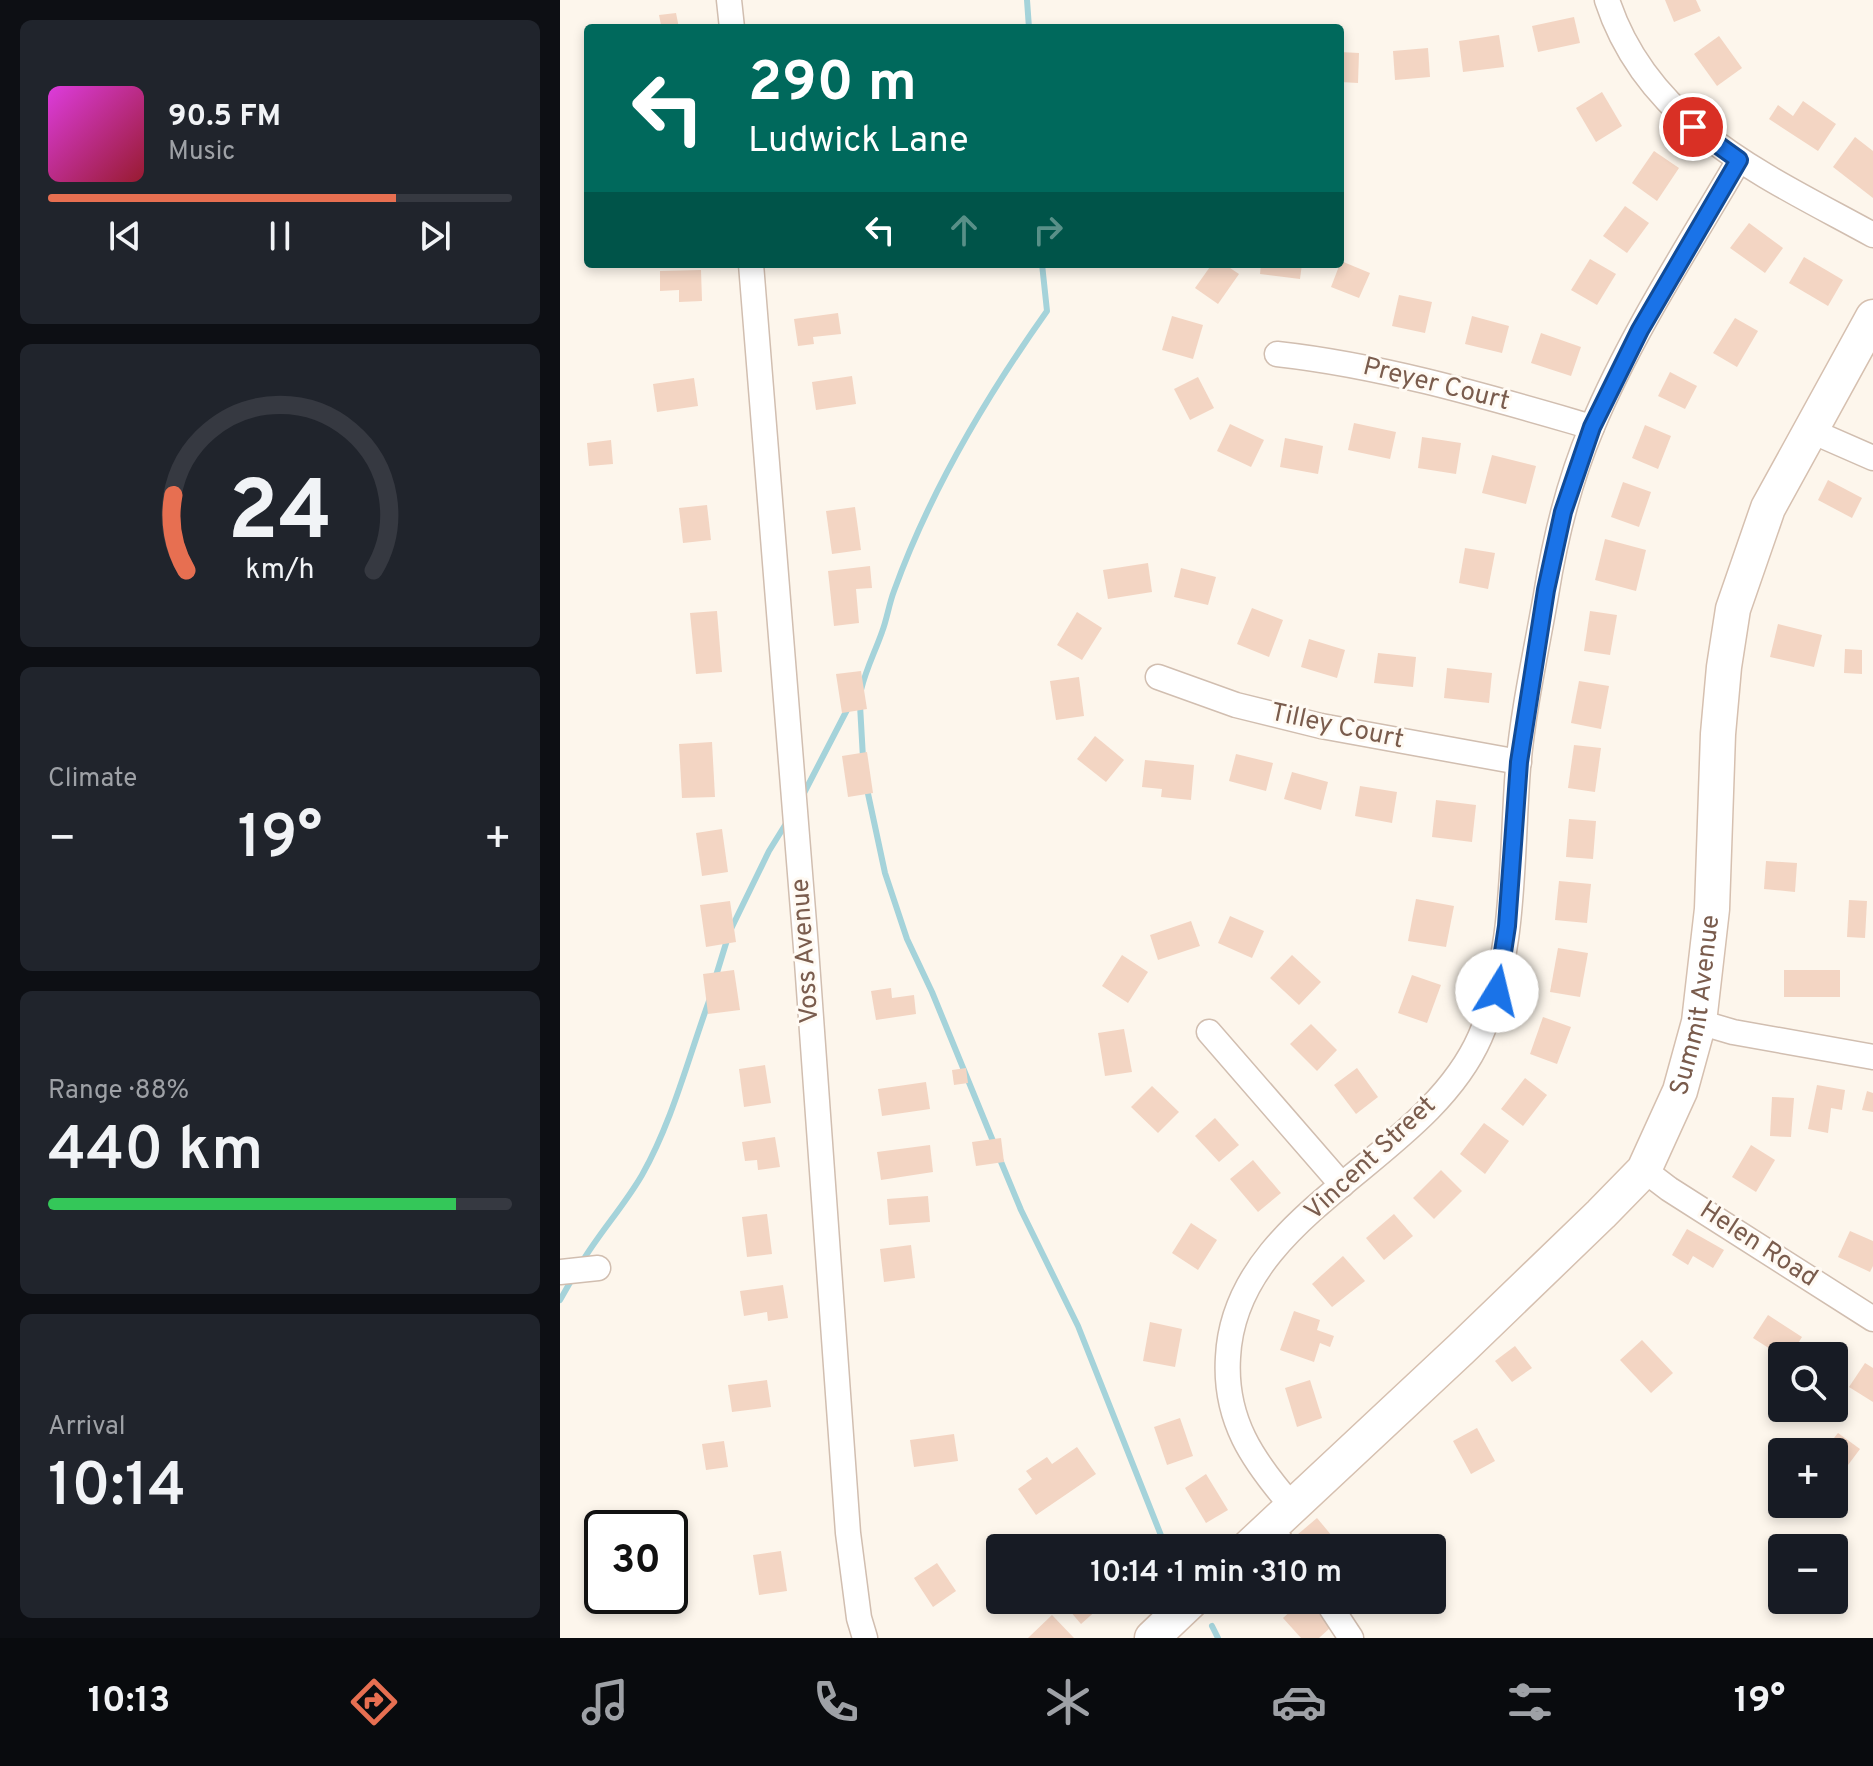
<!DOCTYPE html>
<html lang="en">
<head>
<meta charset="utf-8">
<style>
  body { margin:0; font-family:Overpass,sans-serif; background:#20242c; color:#f1f3f6; height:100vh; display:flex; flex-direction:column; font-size:30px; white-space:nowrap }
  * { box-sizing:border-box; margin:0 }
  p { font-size:26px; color:#9ea1a6 }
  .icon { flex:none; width:44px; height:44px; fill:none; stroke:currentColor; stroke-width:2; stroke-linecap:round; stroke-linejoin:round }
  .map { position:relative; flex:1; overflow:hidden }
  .side { display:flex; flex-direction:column; gap:20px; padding:20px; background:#0d0f14; width:560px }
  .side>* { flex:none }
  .guide { position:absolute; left:24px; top:24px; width:760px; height:244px; border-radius:8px; box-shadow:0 4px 12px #0003; background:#00695c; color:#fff; overflow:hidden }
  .controls { position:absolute; left:1208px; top:1342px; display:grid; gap:16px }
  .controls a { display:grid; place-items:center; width:80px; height:80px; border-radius:8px; background:#171b24; box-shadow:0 4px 12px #0003; font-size:40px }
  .speed { position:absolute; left:24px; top:1510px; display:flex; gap:16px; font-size:40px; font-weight:700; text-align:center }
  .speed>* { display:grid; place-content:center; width:104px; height:104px; border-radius:50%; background:#171b24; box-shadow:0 4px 12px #0003; line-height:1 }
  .speed .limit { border:4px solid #111; border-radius:12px; background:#fff; color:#111 }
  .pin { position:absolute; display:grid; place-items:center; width:68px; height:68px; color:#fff; margin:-34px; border:4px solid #fff; border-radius:50%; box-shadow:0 2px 8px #0007 }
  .me { position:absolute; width:88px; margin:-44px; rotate:9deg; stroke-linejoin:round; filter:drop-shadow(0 0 6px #0008) }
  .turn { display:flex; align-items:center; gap:28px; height:168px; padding:0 32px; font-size:36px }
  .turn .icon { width:104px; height:104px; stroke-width:2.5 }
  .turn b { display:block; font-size:56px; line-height:68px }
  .lanes { display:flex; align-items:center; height:76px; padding:0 32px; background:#0003; justify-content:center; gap:40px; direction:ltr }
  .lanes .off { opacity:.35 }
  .big { font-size:60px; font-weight:600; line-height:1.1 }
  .side .tile { flex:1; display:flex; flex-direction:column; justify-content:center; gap:12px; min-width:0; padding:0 28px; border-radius:12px; background:#20242c }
  .side .dial { align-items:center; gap:0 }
  .dial svg { height:208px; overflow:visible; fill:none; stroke:#363941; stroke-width:7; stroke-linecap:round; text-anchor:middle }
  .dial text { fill:#f1f3f6; stroke:none }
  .song { display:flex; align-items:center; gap:24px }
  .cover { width:96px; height:96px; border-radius:12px; background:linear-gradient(135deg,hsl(300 70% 55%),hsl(350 70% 35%)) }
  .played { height:8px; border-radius:4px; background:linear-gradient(90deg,#e76f51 75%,#363941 75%) }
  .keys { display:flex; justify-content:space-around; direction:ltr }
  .heat { display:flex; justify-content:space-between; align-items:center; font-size:44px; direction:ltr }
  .charge { height:12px; border-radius:6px; background:linear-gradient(90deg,#34c759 88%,#363941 0) }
  .trip { position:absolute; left:426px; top:1534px; width:460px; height:80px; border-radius:8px; background:#171b24; box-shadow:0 4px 12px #0003; font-weight:600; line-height:80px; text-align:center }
  .menu { display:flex; height:128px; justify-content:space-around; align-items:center; background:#090b0e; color:#9ea1a6 }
  .menu .icon { width:56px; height:56px }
  .menu .selected { color:#e76f51 }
  .menu b { font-size:36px; color:#f1f3f6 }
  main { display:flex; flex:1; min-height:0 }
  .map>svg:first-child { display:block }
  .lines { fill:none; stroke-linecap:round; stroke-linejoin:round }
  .stream { stroke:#a5d3da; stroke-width:6 }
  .building { fill:#f3d5c3 }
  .minor-casing { stroke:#d1beb0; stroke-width:27 }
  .secondary-casing { stroke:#d6c0b0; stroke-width:37 }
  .minor { stroke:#fff; stroke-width:24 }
  .secondary { stroke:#fff; stroke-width:34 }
  .route-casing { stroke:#114b97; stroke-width:20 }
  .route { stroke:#1a73e8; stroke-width:14 }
  .labels { text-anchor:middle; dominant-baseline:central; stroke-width:6; stroke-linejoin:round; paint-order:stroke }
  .street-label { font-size:26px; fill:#7a5c4d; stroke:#fffaf3 }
</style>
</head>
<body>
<main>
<section class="side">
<div class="tile">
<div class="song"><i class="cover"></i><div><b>90.5 FM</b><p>Music</p></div></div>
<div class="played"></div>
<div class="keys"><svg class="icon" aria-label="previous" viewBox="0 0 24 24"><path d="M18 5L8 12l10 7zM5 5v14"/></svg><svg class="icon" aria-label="pause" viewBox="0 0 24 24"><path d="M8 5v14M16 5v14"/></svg><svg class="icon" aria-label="next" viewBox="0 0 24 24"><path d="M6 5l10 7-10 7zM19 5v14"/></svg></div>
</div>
<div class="tile dial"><svg viewBox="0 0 100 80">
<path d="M14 69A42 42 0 1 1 86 69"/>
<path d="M14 69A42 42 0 0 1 9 40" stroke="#e76f51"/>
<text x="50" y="56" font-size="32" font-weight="700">24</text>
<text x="50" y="72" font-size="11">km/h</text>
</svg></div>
<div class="tile"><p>Climate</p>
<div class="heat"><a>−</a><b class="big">19°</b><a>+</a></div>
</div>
<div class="tile"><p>Range · 88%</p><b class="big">440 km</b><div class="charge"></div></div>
<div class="tile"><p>Arrival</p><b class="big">10:14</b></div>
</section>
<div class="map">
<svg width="1313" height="1638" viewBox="0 0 1313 1638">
  <rect width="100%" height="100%" fill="#fdf6ec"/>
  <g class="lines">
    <g class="stream">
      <path d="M 467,0 L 469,28"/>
      <path d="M 301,690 C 306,669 315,652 322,632 C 327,619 329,604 334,591 C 370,491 426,397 487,311 L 482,264"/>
      <path d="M 300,705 L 303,758"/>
      <path d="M 307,789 L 325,873 L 347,939 L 372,992 L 435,1146"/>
      <path d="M 243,795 L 289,706"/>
      <path d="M 171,929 L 209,851 L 227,822"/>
      <path d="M 155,979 L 167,940"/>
      <path d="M 439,1157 L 461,1210 L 518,1326 L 606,1548"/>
      <path d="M 22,1262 C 40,1232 64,1206 82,1175 C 112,1122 128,1059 149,1001"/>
      <path d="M 0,1300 L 12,1279"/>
      <path d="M 652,1626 L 658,1638"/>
    </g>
  </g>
  <g class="building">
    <path d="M 1105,0 L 1136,0 L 1141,11 L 1114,22 Z"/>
    <path d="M 116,13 L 119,28 L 90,28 L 101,25 L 99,15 Z"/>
    <path d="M 1014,17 L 1020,43 L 978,52 L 972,26 Z"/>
    <path d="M 939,35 L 944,67 L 903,72 L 899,41 Z"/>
    <path d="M 1159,36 L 1182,68 L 1157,86 L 1134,54 Z"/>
    <path d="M 868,48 L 870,77 L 835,80 L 833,51 Z"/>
    <path d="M 780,52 L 799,53 L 798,83 L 780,82 Z"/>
    <path d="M 1042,92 L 1062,126 L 1036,142 L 1016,108 Z"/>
    <path d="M 1243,101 L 1276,124 L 1258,151 L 1209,119 L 1218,105 L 1233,116 Z"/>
    <path d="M 1295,137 L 1313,151 L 1313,198 L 1273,167 Z"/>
    <path d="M 1094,151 L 1119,168 L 1097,201 L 1072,183 Z"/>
    <path d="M 1065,206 L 1089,223 L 1067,253 L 1043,236 Z"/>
    <path d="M 1189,223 L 1223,248 L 1205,273 L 1170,248 Z"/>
    <path d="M 1244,257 L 1283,280 L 1268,306 L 1229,283 Z"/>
    <path d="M 1030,259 L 1056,274 L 1037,305 L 1011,290 Z"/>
    <path d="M 781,261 L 810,273 L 799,298 L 771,287 Z"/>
    <path d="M 652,264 L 664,264 L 679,274 L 658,304 L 635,288 Z"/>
    <path d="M 701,264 L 742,264 L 740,279 L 700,274 Z"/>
    <path d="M 141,270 L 142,301 L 119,302 L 119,290 L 100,291 L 100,271 Z"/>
    <path d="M 839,295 L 872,302 L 865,333 L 832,326 Z"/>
    <path d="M 278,313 L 281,334 L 253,337 L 254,344 L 238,346 L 234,319 Z"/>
    <path d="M 612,316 L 643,325 L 633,359 L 602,350 Z"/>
    <path d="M 912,316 L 949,326 L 942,353 L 905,344 Z"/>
    <path d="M 1175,318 L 1198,331 L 1177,367 L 1153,353 Z"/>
    <path d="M 981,333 L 1021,347 L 1011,376 L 971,363 Z"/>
    <path d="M 1110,372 L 1137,386 L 1125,409 L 1098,396 Z"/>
    <path d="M 292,376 L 296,404 L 256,410 L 252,382 Z"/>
    <path d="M 638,377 L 654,408 L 630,420 L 614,389 Z"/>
    <path d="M 134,378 L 138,406 L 97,412 L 93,384 Z"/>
    <path d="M 794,423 L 836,432 L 830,459 L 788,450 Z"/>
    <path d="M 670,424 L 704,440 L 691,467 L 657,451 Z"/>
    <path d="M 1085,425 L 1111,436 L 1098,469 L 1072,458 Z"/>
    <path d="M 862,437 L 901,443 L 896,474 L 858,468 Z"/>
    <path d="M 725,438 L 763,446 L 758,474 L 720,467 Z"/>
    <path d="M 51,440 L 53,464 L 29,466 L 27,443 Z"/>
    <path d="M 932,455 L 976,466 L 966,504 L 922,493 Z"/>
    <path d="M 1268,480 L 1302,498 L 1292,518 L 1258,500 Z"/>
    <path d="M 1063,482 L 1091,492 L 1079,527 L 1051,517 Z"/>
    <path d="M 147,505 L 151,540 L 123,543 L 119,508 Z"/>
    <path d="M 295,507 L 301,550 L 272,554 L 266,511 Z"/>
    <path d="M 1045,539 L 1086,550 L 1076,591 L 1035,580 Z"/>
    <path d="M 905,548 L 935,553 L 928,589 L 899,583 Z"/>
    <path d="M 588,563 L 592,592 L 548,599 L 543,570 Z"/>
    <path d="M 310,566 L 312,588 L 296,589 L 299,623 L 274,626 L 268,571 Z"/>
    <path d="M 621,568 L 656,577 L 648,605 L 614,597 Z"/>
    <path d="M 692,608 L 723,620 L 709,657 L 677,644 Z"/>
    <path d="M 157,611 L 162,672 L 136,674 L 130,613 Z"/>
    <path d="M 1030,611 L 1057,615 L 1050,655 L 1024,651 Z"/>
    <path d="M 517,612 L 542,628 L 522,660 L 497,645 Z"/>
    <path d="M 1218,624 L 1262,635 L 1254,667 L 1210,657 Z"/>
    <path d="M 749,639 L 785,650 L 777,678 L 741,667 Z"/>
    <path d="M 1285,649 L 1302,650 L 1302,674 L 1284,673 Z"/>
    <path d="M 818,653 L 856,657 L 853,687 L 814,683 Z"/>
    <path d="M 887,668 L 932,673 L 929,703 L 884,698 Z"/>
    <path d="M 301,671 L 307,709 L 282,713 L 276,674 Z"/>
    <path d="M 519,677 L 524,716 L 496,720 L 490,681 Z"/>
    <path d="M 1019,681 L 1049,686 L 1041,729 L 1011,723 Z"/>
    <path d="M 535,736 L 564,760 L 546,782 L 517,759 Z"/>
    <path d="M 152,742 L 155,797 L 122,798 L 119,744 Z"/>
    <path d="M 1014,745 L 1041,748 L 1035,792 L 1008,788 Z"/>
    <path d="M 307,752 L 313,793 L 288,797 L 282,756 Z"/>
    <path d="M 676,754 L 713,763 L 706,791 L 669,781 Z"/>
    <path d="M 585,760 L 634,765 L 631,800 L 601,797 L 602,789 L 582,787 Z"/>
    <path d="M 732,772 L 768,782 L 761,810 L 724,799 Z"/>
    <path d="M 800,786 L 837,792 L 832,823 L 795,816 Z"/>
    <path d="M 876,800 L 916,805 L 912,842 L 872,837 Z"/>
    <path d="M 1009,819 L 1036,821 L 1033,859 L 1006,857 Z"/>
    <path d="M 162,829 L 168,872 L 142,876 L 136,833 Z"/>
    <path d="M 1206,861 L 1237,863 L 1235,892 L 1204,889 Z"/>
    <path d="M 999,881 L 1031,884 L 1027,923 L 995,920 Z"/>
    <path d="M 856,899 L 894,906 L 886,947 L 848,941 Z"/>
    <path d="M 1289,900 L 1307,901 L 1305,938 L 1287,937 Z"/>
    <path d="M 170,901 L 176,942 L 146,947 L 140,905 Z"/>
    <path d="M 670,916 L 704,931 L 692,958 L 658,943 Z"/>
    <path d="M 631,921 L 640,946 L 598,960 L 590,935 Z"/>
    <path d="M 998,948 L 1028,953 L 1020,997 L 990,992 Z"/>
    <path d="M 562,955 L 588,972 L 568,1003 L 542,986 Z"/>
    <path d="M 732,955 L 761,982 L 739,1005 L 710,978 Z"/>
    <path d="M 174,970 L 180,1010 L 148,1014 L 143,974 Z"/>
    <rect x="1224" y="970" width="56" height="27"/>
    <path d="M 852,975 L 881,985 L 867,1023 L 838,1013 Z"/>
    <path d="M 331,988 L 332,998 L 354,995 L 356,1014 L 316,1020 L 311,991 Z"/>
    <path d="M 983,1017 L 1011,1027 L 997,1064 L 970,1054 Z"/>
    <path d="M 751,1024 L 777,1050 L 757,1071 L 730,1044 Z"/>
    <path d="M 564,1029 L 572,1072 L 545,1076 L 538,1033 Z"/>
    <path d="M 205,1065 L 211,1103 L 184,1107 L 179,1069 Z"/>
    <path d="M 406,1068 L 408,1083 L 394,1085 L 392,1070 Z"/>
    <path d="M 797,1068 L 818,1097 L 796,1114 L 774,1085 Z"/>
    <path d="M 965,1078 L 987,1095 L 963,1126 L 941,1109 Z"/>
    <path d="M 366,1082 L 370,1109 L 322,1116 L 318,1089 Z"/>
    <path d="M 1257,1085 L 1285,1090 L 1282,1110 L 1271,1108 L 1268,1133 L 1248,1129 Z"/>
    <path d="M 592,1086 L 619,1112 L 598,1133 L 571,1107 Z"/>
    <path d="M 1307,1091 L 1313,1093 L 1313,1112 L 1302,1110 Z"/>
    <path d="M 1212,1097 L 1234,1098 L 1231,1137 L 1210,1136 Z"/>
    <path d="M 655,1118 L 679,1145 L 659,1162 L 635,1136 Z"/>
    <path d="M 924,1123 L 949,1141 L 925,1174 L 900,1154 Z"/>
    <path d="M 215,1137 L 220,1167 L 198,1170 L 197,1160 L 185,1161 L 182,1142 Z"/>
    <path d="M 441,1138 L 444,1162 L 416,1166 L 412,1142 Z"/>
    <path d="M 370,1145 L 373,1172 L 321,1180 L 317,1152 Z"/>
    <path d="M 1191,1145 L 1215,1160 L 1196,1192 L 1172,1177 Z"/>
    <path d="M 693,1160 L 721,1193 L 698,1212 L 670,1179 Z"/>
    <path d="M 881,1170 L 902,1191 L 874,1219 L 853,1198 Z"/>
    <path d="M 368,1196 L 370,1222 L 329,1225 L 327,1199 Z"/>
    <path d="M 207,1214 L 212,1254 L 187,1257 L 182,1217 Z"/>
    <path d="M 834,1214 L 853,1236 L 824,1260 L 806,1238 Z"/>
    <path d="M 631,1223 L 657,1240 L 638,1270 L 612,1253 Z"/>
    <path d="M 1127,1229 L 1164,1250 L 1153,1268 L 1133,1256 L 1128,1265 L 1112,1255 Z"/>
    <path d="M 1290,1231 L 1313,1241 L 1313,1266 L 1310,1272 L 1278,1257 Z"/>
    <path d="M 351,1245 L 355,1278 L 324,1282 L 320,1249 Z"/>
    <path d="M 783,1256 L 805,1281 L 772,1307 L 752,1284 Z"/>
    <path d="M 223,1285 L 228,1318 L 208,1321 L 207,1312 L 184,1316 L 180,1291 Z"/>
    <path d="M 734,1311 L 760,1320 L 757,1330 L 774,1336 L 770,1347 L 760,1343 L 754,1362 L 720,1350 Z"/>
    <path d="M 1208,1315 L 1242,1337 L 1230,1356 L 1221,1356 L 1193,1338 Z"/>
    <path d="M 590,1322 L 622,1329 L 615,1367 L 583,1361 Z"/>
    <path d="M 1082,1340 L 1113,1373 L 1091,1393 L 1060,1360 Z"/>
    <path d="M 955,1346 L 972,1368 L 952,1382 L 935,1361 Z"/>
    <path d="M 1305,1363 L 1313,1368 L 1313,1402 L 1289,1387 Z"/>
    <path d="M 207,1380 L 211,1407 L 172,1412 L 168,1385 Z"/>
    <path d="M 750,1380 L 762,1418 L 737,1427 L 725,1388 Z"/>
    <path d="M 620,1418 L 633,1456 L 607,1465 L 594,1427 Z"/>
    <path d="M 917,1428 L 935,1461 L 911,1474 L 893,1441 Z"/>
    <path d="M 1278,1433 L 1300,1449 L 1288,1465 L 1274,1452 L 1266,1448 Z"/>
    <path d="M 394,1434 L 398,1461 L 354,1467 L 350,1440 Z"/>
    <path d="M 164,1441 L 168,1467 L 146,1470 L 142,1444 Z"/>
    <path d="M 517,1447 L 536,1474 L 476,1515 L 458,1489 L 472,1479 L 466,1471 L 487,1457 L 492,1464 Z"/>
    <path d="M 646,1474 L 668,1510 L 646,1523 L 625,1488 Z"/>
    <path d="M 757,1518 L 782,1548 L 748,1548 L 737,1535 Z"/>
    <path d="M 221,1551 L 227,1591 L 199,1595 L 193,1555 Z"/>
    <path d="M 377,1563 L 396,1591 L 373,1607 L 354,1578 Z"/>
    <path d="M 508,1600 L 548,1600 L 521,1624 L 504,1604 Z"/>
    <path d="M 743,1600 L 746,1600 L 771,1627 L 759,1638 L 741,1638 L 723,1618 Z"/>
    <path d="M 492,1615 L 514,1638 L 468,1638 Z"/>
  </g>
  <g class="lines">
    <defs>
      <g id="minor">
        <path d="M 169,0 L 172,28"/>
        <path d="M 1047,0 C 1088,126 1206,176 1313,235"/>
        <path d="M 191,264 L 246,948 L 288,1533 L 299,1618 L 305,1638"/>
        <path d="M 717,354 C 825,366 928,397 1032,427"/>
        <path d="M 1249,430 L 1313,458"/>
        <path d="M 598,677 L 676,705 L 761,726 L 959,762"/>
        <path d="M 1139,1022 L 1173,1032 L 1313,1057"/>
        <path d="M 649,1032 L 782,1185"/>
        <path d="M 1084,1170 L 1109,1189 L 1313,1319"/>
        <path d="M 0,1272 L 38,1268"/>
        <path d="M 732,1506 C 693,1461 664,1420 668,1357 C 675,1212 865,1162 920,1037 C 956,954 951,856 958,768 C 963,710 976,652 986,595 C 995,538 1010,479 1032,427 C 1071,334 1128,247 1179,160"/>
        <path d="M 710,1528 L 726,1548"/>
        <path d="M 766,1600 L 791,1638"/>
      </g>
      <g id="secondary">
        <path id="s1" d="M 688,1548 L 901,1349 L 1041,1214 L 1084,1170 L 1120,1091 L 1139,1022 L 1152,909 L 1158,734 L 1164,667 L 1173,609 L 1208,508 L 1313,317"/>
        <path d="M 592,1638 L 632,1600"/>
      </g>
    </defs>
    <use href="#minor" class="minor-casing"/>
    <use href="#secondary" class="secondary-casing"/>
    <use href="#minor" class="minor"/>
    <use href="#secondary" class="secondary"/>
  </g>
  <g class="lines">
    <defs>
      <path id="route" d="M 937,991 L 947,926 L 959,762 L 986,590 L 1003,512 L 1032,427 L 1080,330 L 1179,160 L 1133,127"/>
    </defs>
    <use href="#route" class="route-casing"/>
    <use href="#route" class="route"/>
  </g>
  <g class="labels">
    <g class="street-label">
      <text transform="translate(876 385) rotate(14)">Preyer Court</text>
      <text transform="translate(777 727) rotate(12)">Tilley Court</text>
      <text transform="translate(246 951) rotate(-94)">Voss Avenue</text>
      <text stroke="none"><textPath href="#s1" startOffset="722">Summit Avenue</textPath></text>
      <text transform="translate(811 1159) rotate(-43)">Vincent Street</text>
      <text transform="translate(1198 1245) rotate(33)">Helen Road</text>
    </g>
  </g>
</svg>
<div class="controls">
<a><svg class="icon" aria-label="search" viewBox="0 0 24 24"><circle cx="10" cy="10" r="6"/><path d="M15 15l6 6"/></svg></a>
<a>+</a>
<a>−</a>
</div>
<div class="speed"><div class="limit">30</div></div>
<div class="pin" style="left:1133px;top:127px;background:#d93025"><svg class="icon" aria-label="arrive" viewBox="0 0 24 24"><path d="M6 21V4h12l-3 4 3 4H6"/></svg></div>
<svg class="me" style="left:937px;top:991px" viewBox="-20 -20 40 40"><circle r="19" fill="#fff"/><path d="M0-13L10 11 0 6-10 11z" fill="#1a73e8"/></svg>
<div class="trip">10:14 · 1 min · 310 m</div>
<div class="guide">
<div class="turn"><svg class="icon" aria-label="left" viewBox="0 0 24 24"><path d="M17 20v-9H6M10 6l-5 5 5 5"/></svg><div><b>290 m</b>Ludwick Lane</div></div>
<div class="lanes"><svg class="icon" aria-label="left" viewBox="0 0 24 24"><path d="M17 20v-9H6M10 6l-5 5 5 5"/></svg><svg class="icon off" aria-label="ahead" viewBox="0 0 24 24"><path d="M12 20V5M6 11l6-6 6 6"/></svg><svg class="icon off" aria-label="right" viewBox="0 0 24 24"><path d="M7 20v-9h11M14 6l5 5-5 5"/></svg></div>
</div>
</div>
</main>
<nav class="menu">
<b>10:13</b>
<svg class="icon selected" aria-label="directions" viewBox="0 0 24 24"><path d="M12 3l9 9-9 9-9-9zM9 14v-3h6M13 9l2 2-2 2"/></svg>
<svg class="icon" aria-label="music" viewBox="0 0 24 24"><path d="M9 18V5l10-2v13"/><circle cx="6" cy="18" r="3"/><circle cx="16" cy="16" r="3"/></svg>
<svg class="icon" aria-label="phone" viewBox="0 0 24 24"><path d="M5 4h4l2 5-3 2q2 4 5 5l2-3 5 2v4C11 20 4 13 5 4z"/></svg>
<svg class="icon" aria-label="climate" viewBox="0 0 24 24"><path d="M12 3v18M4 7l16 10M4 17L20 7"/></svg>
<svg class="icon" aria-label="car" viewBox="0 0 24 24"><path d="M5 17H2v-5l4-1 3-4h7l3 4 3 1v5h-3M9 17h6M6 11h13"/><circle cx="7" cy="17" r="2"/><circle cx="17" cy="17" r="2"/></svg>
<svg class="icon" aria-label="filters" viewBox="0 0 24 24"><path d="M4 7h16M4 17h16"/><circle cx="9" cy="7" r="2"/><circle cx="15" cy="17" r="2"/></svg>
<b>19°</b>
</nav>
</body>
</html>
